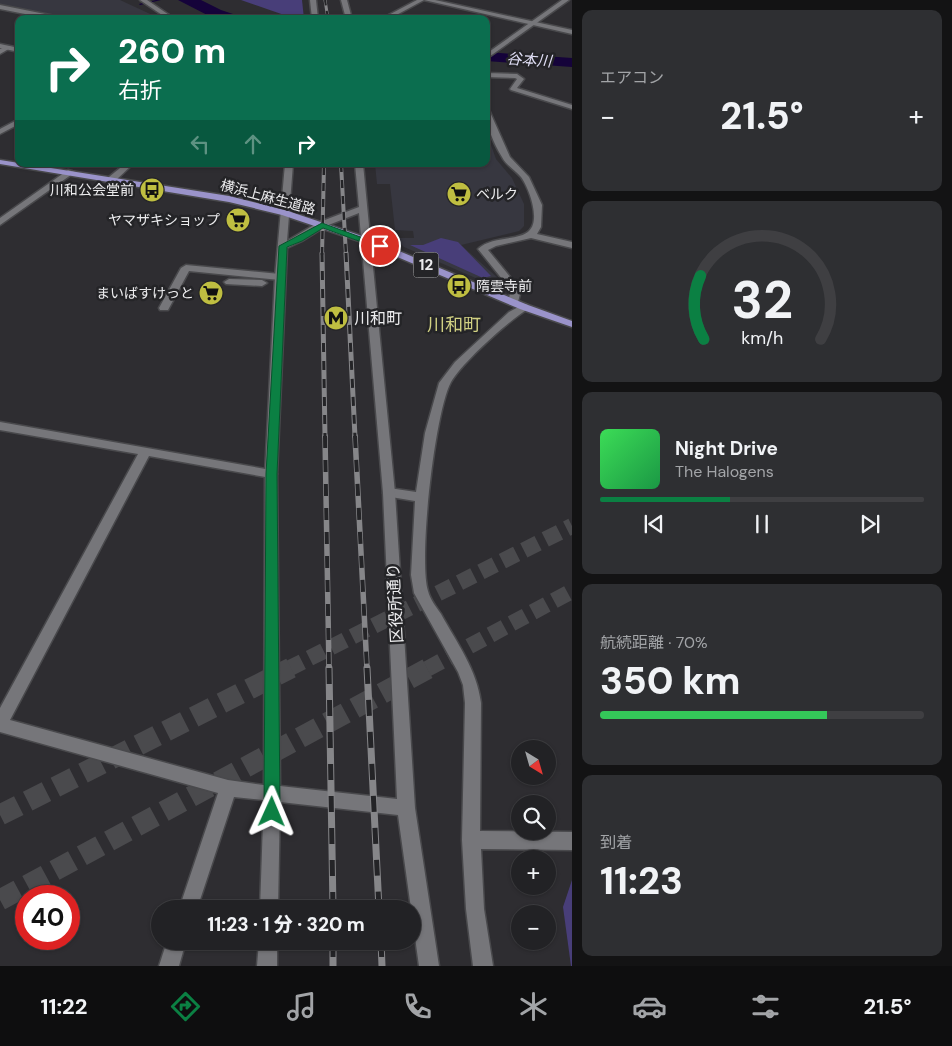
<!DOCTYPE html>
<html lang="ja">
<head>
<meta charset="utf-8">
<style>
  body { margin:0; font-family:"DM Sans","Noto Sans JP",sans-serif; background:#2e2f32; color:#f1f3f6; height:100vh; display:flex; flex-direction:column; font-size:19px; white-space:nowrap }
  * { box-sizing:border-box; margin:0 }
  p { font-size:16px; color:#a2a4a7 }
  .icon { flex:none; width:28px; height:28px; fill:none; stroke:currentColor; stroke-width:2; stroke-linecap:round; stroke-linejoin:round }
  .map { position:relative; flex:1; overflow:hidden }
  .details { display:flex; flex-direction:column; gap:10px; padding:10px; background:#131314; width:380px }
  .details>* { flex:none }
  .guide { position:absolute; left:15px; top:15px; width:475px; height:152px; border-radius:10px; box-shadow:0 1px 4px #0004,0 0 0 1px #3f3f42; background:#0b6e4f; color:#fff; overflow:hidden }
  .needle { width:32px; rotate:143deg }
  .controls { position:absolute; left:511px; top:740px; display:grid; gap:10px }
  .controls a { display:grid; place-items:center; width:45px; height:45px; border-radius:50%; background:#222225; box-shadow:0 1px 4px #0004,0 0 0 1px #3f3f42; font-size:25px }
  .speed { position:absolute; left:15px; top:885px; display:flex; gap:10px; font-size:25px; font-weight:700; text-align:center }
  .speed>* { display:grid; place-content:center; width:65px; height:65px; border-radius:50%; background:#222225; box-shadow:0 1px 4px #0004,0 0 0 1px #3f3f42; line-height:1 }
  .speed .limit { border:8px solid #d22; background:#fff; color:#111 }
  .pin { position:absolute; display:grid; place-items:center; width:42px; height:42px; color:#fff; margin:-21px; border:2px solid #fff; border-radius:50%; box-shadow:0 1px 5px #0007 }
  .me { position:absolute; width:55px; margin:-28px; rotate:1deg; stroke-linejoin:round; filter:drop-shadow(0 0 4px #0008) }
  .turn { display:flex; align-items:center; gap:18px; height:105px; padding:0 20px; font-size:22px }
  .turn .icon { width:65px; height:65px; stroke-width:2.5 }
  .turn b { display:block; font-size:35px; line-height:42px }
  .lanes { display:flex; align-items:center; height:48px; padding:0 20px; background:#0003; justify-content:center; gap:25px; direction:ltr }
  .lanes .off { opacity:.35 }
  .big { font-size:38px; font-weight:800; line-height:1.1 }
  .details .card { flex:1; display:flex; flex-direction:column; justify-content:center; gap:8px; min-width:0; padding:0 18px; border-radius:10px; background:#2e2f32 }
  .details .dial { align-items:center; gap:0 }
  .dial svg { height:130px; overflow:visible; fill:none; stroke:#3f3f42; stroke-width:7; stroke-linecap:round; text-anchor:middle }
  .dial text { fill:#f1f3f6; stroke:none }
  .song { display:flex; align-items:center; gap:15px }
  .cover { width:60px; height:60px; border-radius:8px; background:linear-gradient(135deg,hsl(130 70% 55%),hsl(140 70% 35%)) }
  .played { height:5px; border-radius:2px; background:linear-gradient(90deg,#0b8043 40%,#3f3f42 40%) }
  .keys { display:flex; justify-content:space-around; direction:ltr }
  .heat { display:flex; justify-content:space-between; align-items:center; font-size:28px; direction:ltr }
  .charge { height:8px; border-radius:4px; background:linear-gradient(90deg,#34c759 70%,#3f3f42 0) }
  .trip { position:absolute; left:151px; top:900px; width:270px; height:50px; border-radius:25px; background:#222225; box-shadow:0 1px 4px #0004,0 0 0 1px #3f3f42; font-weight:800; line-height:50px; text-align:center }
  .tabs { display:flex; height:80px; justify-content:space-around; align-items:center; background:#0e0e0f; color:#a2a4a7 }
  .tabs .icon { width:35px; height:35px }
  .tabs .on { color:#0b8043 }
  .tabs b { font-size:22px; color:#f1f3f6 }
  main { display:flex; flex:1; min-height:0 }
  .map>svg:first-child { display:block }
  .built { fill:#373740 }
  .green { fill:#483e79 }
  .water { fill:#15033a }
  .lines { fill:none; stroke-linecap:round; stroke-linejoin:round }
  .stream { fill:#15033a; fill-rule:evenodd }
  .motorway-tunnel-far1 { stroke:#4a4a4d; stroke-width:16; stroke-dasharray:16 8; stroke-linecap:butt }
  .motorway-tunnel { stroke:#4a4a4d; stroke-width:21; stroke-dasharray:21 10; stroke-linecap:butt }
  .minor-casing { stroke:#49494c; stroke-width:3 }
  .tertiary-casing { stroke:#49494c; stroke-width:3 }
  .primary-casing { stroke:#49494c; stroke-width:3 }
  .minor { fill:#76767a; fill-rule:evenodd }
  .tertiary { fill:#76767a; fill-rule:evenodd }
  .primary { fill:#9a93ca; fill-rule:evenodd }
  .rail-far4-casing { stroke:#868689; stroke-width:3 }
  .rail-far3-casing { stroke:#868689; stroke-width:4 }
  .rail-far2-casing { stroke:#868689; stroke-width:5 }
  .rail-far1-casing { stroke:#868689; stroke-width:5.5 }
  .rail-casing { stroke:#868689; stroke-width:7 }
  .rail-far4 { stroke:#242427; stroke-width:2; stroke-dasharray:5.5; stroke-linecap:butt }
  .rail-far3 { stroke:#242427; stroke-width:2.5; stroke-dasharray:8; stroke-linecap:butt }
  .rail-far2 { stroke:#242427; stroke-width:3; stroke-dasharray:9; stroke-linecap:butt }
  .rail-far1 { stroke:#242427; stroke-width:4; stroke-dasharray:12; stroke-linecap:butt }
  .rail { stroke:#242427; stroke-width:5; stroke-dasharray:16; stroke-linecap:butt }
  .route { fill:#0b8043; stroke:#07532c }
  .labels { text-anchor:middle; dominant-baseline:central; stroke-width:5; stroke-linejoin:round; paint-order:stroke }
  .far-poi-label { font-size:14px; fill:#ececee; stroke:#242427; text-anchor:end }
  .far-street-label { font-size:14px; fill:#ececee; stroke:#242427 }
  .far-water-label { font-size:15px; font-style:italic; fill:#e1dff6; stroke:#242427 }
  .shield { fill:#242427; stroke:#b0b0b2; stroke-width:1 }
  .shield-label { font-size:15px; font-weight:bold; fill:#ececee }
  .poi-label { font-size:16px; fill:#ececee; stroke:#242427; text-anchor:start }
  .street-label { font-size:16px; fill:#ececee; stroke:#242427 }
  .neighbourhood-label { font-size:18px; fill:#d1d183; stroke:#242427 }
</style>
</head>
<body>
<main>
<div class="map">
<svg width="572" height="966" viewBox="0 0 572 966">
  <rect width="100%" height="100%" fill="#2e2d31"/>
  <g class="built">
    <path d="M 0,0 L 120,0 L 161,19 L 71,19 L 0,5 Z"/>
    <path d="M 486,131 L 496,159 L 512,178 L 524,204 L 524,226 L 519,231 L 461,245 L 509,288 L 501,289 L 404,247 L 395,238 L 414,238 L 413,231 L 395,230 L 390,184 L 377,184 L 375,164 L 486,164 Z"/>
  </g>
  <g class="green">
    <path d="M 241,0 L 302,0 L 304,19 L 290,17 Z"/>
    <path d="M 441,238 L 458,242 L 491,276 L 483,278 L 410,245 L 423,245 Z"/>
    <path d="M 572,880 L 572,966 L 571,966 L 563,907 Z"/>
  </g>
  <g class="water">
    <path d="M 178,0 L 201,0 L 221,10 L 248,19 L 215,19 Z"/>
    <path d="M 486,52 L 572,58 L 572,67 L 486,61 Z"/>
  </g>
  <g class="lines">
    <path class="stream" d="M 156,0 L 161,0 L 140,5 L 139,4 Z"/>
    <g class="motorway-tunnel-far1">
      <path d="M 288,669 L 572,526"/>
      <path d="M 427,669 L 572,591"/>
    </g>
    <g class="motorway-tunnel">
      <path d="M 0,815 L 291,668"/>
      <path d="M 0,900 L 429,668"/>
    </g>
    <defs>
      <g id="minor">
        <path d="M 417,0 L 424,0 L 389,19 L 381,19 Z"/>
        <path d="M 424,0 L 435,0 L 572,30 L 572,34 Z"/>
        <path d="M 0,5 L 60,17 L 63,19 L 50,19 L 0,9 Z"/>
        <path d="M 7,46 L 12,47 L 0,54 L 0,49 Z"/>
        <path d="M 486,73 L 517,74 L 524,79 L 517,88 L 572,105 L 572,109 L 511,90 L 510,89 L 517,79 L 515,78 L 486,77 Z"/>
        <path d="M 486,110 L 490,112 L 510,157 L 529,177 L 542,205 L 541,227 L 537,234 L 572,242 L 572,248 L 531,238 L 496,246 L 488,250 L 521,290 L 518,302 L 513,305 L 508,302 L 511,290 L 478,249 C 491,236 519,241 529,231 C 541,220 529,188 521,177 C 515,170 506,165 502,157 C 494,144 486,126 486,110 Z"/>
        <path d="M 19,119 L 19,124 L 0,134 L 0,129 Z"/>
        <path d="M 68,170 L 75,172 L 0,225 L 0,218 Z"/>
        <path d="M 186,265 L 280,274 L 285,277 L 280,280 L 189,271 L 168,310 L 160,310 L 159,308 L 181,268 Z"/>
        <path d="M 229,279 L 262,280 L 267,283 L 262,286 L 226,284 L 224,282 Z"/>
        <path d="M 524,304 L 528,305 L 528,309 C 507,322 463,362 451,382 C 435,411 418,559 428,591 C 430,599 436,607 441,614 C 457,643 477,670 481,703 L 480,831 L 572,832 L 572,850 L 481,849 L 484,909 L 493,966 L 473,966 L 466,909 L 462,840 L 465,703 L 463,685 L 458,672 L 414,593 L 411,575 L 415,501 L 385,496 L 383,493 L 385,490 L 389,488 L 416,492 L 425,433 L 439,383 L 455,362 L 509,312 Z"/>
        <path d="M 0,422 L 271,470 L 277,474 L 271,478 L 149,456 L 10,720 L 228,780 L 278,787 L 280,793 L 278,799 L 272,801 L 234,797 L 197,909 L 179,909 L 218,793 L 0,732 L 0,708 L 138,454 L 0,430 Z"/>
        <path d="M 167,941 L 186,941 L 179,966 L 159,966 Z"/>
      </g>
      <g id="tertiary">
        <path d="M 140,0 L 147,0 L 175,19 L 168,19 Z"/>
        <path d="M 310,0 L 316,0 L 318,19 L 312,19 Z"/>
        <path d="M 341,0 L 347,0 L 352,19 L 346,19 Z"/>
        <path d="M 562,0 L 569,0 L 486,59 L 486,54 Z"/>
        <path d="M 0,44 L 19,48 L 19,52 L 0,48 Z"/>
        <path d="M 125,164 L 133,164 L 115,181 L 109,181 L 109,177 Z"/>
        <path d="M 285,164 L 293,164 L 287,241 L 317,223 L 359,207 L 355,164 L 363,164 L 395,493 L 415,808 L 439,966 L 419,966 L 398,815 L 280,802 L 278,909 L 260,909 L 264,793 L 265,474 L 275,277 ZM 359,213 L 383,493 L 397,799 L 280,786 L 277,474 L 287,248 L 302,241 L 326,226 Z"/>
        <path d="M 259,941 L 277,941 L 277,966 L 257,966 Z"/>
      </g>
      <path id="primary" d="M 0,160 L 229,196 L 288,211 L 368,238 L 528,305 L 572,321 L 572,327 L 520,309 L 362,242 L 282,215 L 229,202 L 0,164 Z"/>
    </defs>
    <use href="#minor" class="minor-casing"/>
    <use href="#tertiary" class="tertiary-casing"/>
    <use href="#primary" class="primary-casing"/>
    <use href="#minor" class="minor"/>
    <use href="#tertiary" class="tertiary"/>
    <use href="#primary" class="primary"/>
    <defs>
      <path id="rail-far4" d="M 325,0 L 328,19"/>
      <g id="rail-far3">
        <path d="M 341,164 L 346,255"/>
        <path d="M 322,255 L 324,164"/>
      </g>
      <g id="rail-far2">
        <path d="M 322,253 L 325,437"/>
        <path d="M 346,253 L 355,437"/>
      </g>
      <g id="rail-far1">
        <path d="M 325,436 L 329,669"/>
        <path d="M 355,436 L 367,669"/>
      </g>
      <g id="rail">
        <path d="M 329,668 L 333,909"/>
        <path d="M 367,668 L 379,909"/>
        <path d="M 333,941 L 333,966"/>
        <path d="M 381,941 L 382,966"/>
      </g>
    </defs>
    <use href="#rail-far4" class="rail-far4-casing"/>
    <use href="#rail-far3" class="rail-far3-casing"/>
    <use href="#rail-far2" class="rail-far2-casing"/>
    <use href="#rail-far1" class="rail-far1-casing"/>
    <use href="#rail" class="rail-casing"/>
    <use href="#rail-far4" class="rail-far4"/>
    <use href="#rail-far3" class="rail-far3"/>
    <use href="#rail-far2" class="rail-far2"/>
    <use href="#rail-far1" class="rail-far1"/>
    <use href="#rail" class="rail"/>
  </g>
  <path class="route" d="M 322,223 L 385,246 L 378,248 L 323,228 L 302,241 L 287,247 L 277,474 L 280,812 L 277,818 L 272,820 L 266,818 L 264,812 L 266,474 L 279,246 Z"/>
  <defs>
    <symbol id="bus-disc" viewBox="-11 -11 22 22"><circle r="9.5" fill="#bfbe41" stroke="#242427"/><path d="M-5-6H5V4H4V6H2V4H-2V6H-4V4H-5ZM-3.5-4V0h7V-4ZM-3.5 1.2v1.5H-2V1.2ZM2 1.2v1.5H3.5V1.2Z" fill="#111"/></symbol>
    <symbol id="supermarket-disc" viewBox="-11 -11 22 22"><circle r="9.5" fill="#bfbe41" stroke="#242427"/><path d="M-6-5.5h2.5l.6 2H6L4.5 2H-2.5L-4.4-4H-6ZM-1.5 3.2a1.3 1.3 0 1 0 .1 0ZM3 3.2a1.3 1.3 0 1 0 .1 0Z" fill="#111"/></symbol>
    <symbol id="metro-disc" viewBox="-11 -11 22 22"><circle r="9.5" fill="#bfbe41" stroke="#242427"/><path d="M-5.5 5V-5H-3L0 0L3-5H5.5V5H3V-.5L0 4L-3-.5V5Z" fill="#111"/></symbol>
  </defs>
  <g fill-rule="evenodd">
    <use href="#bus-disc" x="138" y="176" width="28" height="28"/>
    <use href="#supermarket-disc" x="445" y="180" width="28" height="28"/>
    <use href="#supermarket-disc" x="224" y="206" width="28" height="28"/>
    <use href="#bus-disc" x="445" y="272" width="28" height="28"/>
    <use href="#supermarket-disc" x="197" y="279" width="28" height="28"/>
    <use href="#metro-disc" x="322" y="304" width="28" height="28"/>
  </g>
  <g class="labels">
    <g class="far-poi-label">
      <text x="134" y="190">川和公会堂前</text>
      <text x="476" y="194" text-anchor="start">ベルク</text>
      <text x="220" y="220">ヤマザキショップ</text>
      <text x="476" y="286" text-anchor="start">隋雲寺前</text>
      <text x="194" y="293">まいばすけっと</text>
    </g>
    <g class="far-street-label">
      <text transform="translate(268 197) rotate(15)">横浜上麻生道路</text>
    </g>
    <g class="far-water-label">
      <text transform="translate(529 60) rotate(4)">谷本川</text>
    </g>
    <rect class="shield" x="413.5" y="252.5" width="25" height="25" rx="4"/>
    <g class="shield-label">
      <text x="426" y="265">12</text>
    </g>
    <g class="poi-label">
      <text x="354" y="318">川和町</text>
    </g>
    <g class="street-label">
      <text transform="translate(395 603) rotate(-93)">区役所通り</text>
    </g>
    <g class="neighbourhood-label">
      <text x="454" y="325">川和町</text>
    </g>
  </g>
</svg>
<div class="controls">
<a><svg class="needle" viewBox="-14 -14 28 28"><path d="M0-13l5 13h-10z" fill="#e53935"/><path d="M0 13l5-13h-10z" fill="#a2a4a7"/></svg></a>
<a><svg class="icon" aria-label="search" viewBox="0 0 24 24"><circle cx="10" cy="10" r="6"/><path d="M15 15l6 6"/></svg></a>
<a>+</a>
<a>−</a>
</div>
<div class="speed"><div class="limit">40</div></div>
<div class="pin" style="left:380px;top:246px;background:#d93025"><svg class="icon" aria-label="arrive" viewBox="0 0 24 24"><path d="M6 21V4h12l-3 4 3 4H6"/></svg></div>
<svg class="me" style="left:272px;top:812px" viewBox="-20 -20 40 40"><path d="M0-17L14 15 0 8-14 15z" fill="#0b8043" stroke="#fff" stroke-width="4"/></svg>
<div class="trip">11:23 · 1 分 · 320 m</div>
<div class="guide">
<div class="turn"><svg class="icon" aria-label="right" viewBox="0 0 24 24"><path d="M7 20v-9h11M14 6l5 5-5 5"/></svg><div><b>260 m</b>右折</div></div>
<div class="lanes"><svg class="icon off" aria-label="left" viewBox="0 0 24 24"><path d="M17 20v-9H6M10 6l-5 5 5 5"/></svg><svg class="icon off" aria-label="ahead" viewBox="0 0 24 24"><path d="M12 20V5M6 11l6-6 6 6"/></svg><svg class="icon" aria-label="right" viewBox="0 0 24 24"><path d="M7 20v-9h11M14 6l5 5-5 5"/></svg></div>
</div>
</div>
<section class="details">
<div class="card"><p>エアコン</p>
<div class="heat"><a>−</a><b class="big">21.5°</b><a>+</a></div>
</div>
<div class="card dial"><svg viewBox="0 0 100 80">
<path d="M14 69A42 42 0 1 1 86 69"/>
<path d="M14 69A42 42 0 0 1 12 30" stroke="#0b8043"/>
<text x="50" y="56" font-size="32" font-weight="700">32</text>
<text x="50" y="72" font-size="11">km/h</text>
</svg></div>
<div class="card">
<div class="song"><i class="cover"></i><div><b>Night Drive</b><p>The Halogens</p></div></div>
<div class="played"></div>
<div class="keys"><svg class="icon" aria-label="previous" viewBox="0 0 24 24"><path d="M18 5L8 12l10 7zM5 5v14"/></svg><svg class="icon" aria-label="pause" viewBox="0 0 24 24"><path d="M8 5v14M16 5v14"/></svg><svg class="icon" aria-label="next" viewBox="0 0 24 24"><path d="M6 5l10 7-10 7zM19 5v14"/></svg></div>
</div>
<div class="card"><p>航続距離 · 70%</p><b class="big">350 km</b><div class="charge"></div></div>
<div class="card"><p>到着</p><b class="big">11:23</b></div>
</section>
</main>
<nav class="tabs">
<b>11:22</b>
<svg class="icon on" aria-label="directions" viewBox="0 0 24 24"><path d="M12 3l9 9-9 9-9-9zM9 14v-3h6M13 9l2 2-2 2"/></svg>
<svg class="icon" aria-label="music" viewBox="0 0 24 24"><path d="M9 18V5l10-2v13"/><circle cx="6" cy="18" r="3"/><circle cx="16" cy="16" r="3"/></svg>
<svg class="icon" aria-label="phone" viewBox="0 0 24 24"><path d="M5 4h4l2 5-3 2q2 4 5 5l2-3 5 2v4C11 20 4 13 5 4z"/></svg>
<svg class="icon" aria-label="climate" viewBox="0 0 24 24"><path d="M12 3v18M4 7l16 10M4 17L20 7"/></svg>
<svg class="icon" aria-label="car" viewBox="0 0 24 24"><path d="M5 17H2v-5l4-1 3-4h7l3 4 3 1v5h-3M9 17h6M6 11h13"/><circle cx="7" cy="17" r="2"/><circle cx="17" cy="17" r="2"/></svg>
<svg class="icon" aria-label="filters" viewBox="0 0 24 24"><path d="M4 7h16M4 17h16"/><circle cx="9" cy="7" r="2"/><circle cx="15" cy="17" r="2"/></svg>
<b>21.5°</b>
</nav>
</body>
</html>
